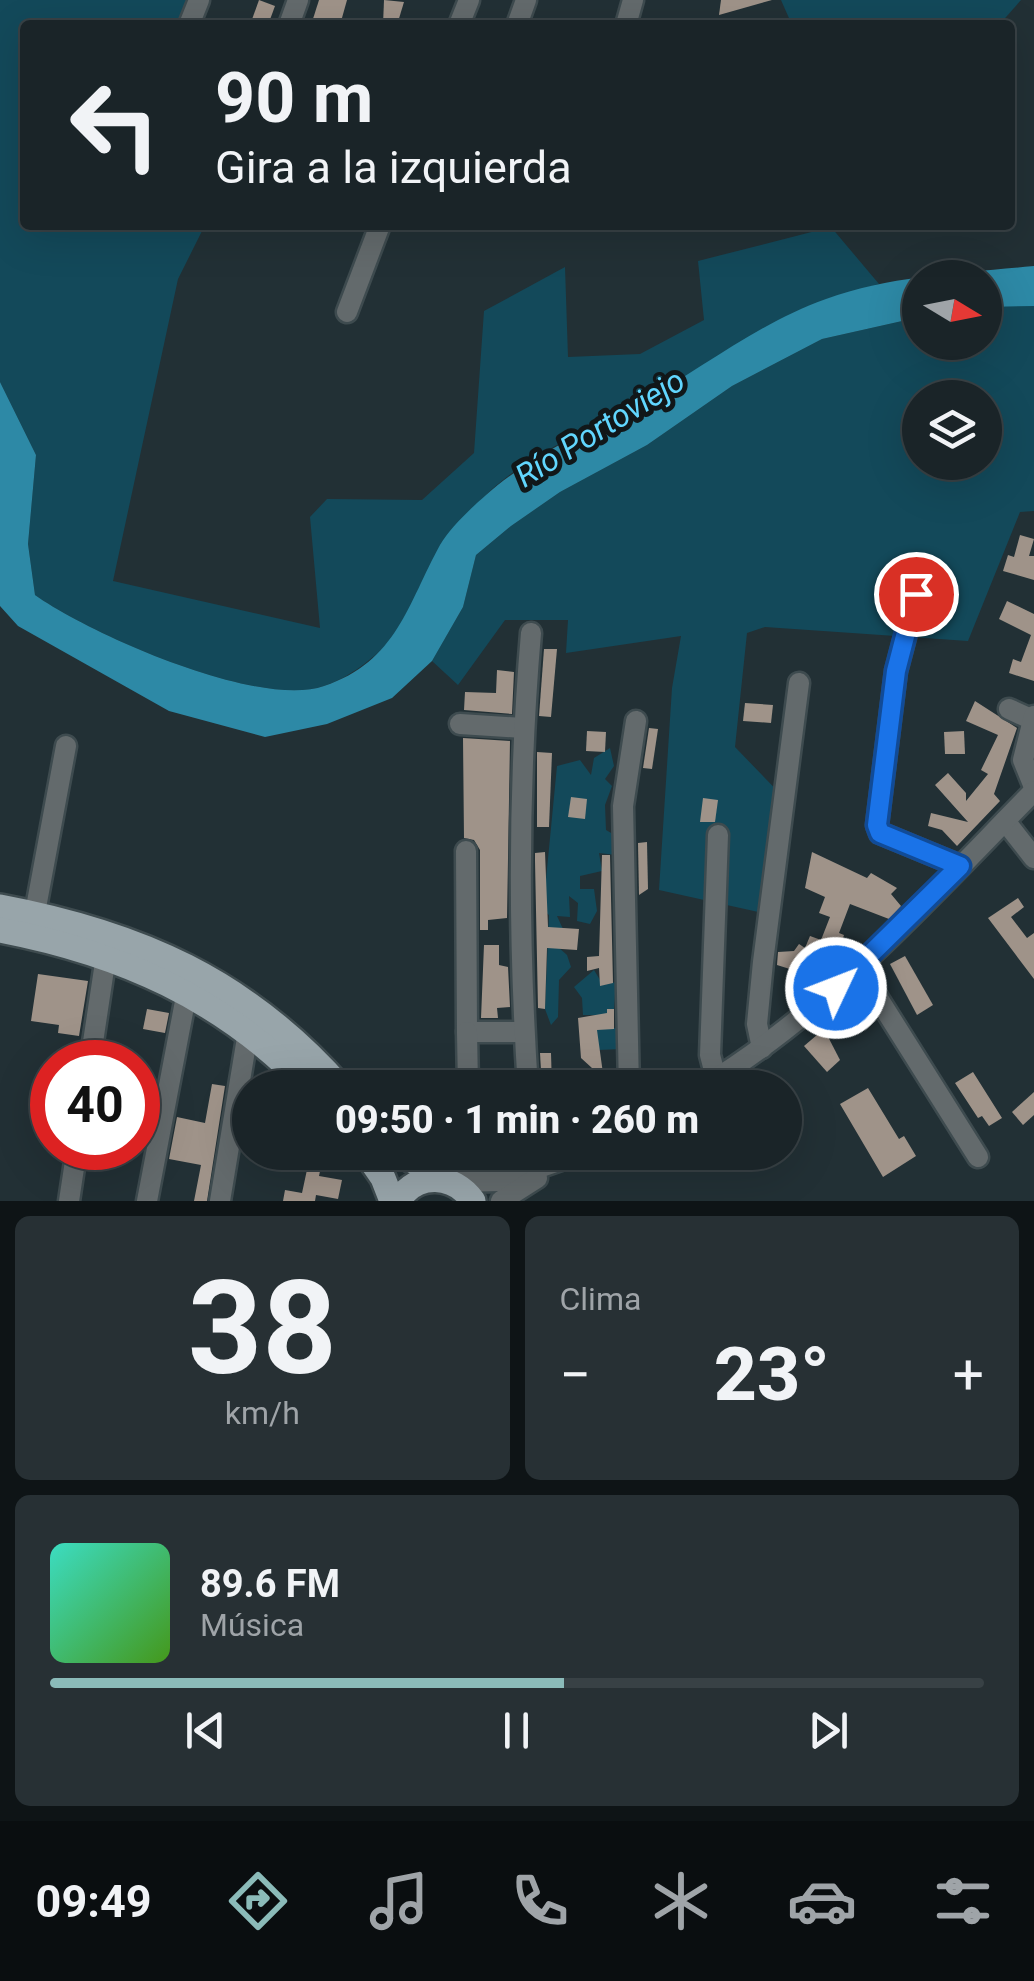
<!DOCTYPE html>
<html lang="es">
<head>
<meta charset="utf-8">
<style>
  body { margin:0; font-family:Roboto,sans-serif; background:#273034; color:#f1f3f6; height:100vh; display:flex; flex-direction:column; font-size:38px; white-space:nowrap }
  * { box-sizing:border-box; margin:0 }
  p { font-size:32px; color:#9fa4a8 }
  .icon { flex:none; width:55px; height:55px; fill:none; stroke:currentColor; stroke-width:2; stroke-linecap:round; stroke-linejoin:round }
  .map { position:relative; height:1201px; overflow:hidden }
  .side { display:flex; flex-direction:column; gap:15px; padding:15px; background:#0e1416; flex:1 }
  .side>* { flex:none }
  .guide { position:absolute; left:20px; top:20px; width:995px; height:210px; border-radius:10px; box-shadow:0 10px 40px #0002,0 0 0 2px #384145; background:#1a2428; color:#f1f3f6; overflow:hidden }
  .needle { width:65px; rotate:100deg }
  .fabs { position:absolute; left:902px; top:260px; display:grid; gap:20px }
  .fabs a { display:grid; place-items:center; width:100px; height:100px; border-radius:50%; background:#1a2428; box-shadow:0 10px 40px #0002,0 0 0 2px #384145; font-size:50px }
  .speed { position:absolute; left:30px; top:1040px; display:flex; gap:20px; font-size:50px; font-weight:700; text-align:center }
  .speed>* { display:grid; place-content:center; width:130px; height:130px; border-radius:50%; background:#1a2428; box-shadow:0 10px 40px #0002,0 0 0 2px #384145; line-height:1 }
  .speed .limit { border:15px solid #d22; background:#fff; color:#111 }
  .pin { position:absolute; display:grid; place-items:center; width:85px; height:85px; color:#fff; margin:-42px; border:5px solid #fff; border-radius:50%; box-shadow:0 2px 10px #0007 }
  .me { position:absolute; width:110px; margin:-55px; rotate:47deg; stroke-linejoin:round; filter:drop-shadow(0 0 8px #0008) }
  .turn { display:flex; align-items:center; gap:35px; height:210px; padding:0 30px; font-size:45px }
  .turn .icon { width:130px; height:130px; stroke-width:2.5 }
  .turn b { display:block; font-size:70px; line-height:85px }
  .big { font-size:75px; font-weight:800; line-height:1.1 }
  .side .tile { flex:1; display:flex; flex-direction:column; justify-content:center; gap:15px; min-width:0; padding:0 35px; border-radius:15px; background:#273034 }
  .side .dial { align-items:center; gap:0 }
  .dial b { font-size:130px; line-height:1 }
  .song { display:flex; align-items:center; gap:30px }
  .cover { width:120px; height:120px; border-radius:15px; background:linear-gradient(135deg,hsl(170 70% 55%),hsl(100 70% 35%)) }
  .played { height:10px; border-radius:5px; background:linear-gradient(90deg,#8bbbb9 55%,#384145 55%) }
  .keys { display:flex; justify-content:space-around; direction:ltr }
  .heat { display:flex; justify-content:space-between; align-items:center; font-size:55px; direction:ltr }
  .side .tiles { flex:1; display:grid; gap:15px; grid-template-columns:1fr 1fr }
  .tile:last-child { grid-column:span 2 }
  .trip { position:absolute; left:232px; top:1070px; width:570px; height:100px; border-radius:50px; background:#1a2428; box-shadow:0 10px 40px #0002,0 0 0 2px #384145; font-weight:800; line-height:100px; text-align:center }
  .tabs { display:flex; height:160px; justify-content:space-around; align-items:center; background:#0a0e10; color:#9fa4a8 }
  .tabs .icon { width:70px; height:70px }
  .tabs .on { color:#8bbbb9 }
  .tabs b { font-size:45px; color:#f1f3f6 }
  .map>svg:first-child { display:block }
  .green { fill:#13495a; fill-rule:evenodd }
  .water { fill:#2d89a6 }
  .building { fill:#9f9389 }
  .lines { fill:none; stroke-linecap:round; stroke-linejoin:round }
  .minor-casing { stroke:#3e4b4f; stroke-width:25 }
  .major-casing { stroke:#3e4b4f; stroke-width:30 }
  .minor { stroke:#636a6c; stroke-width:20 }
  .major { stroke:#98a5aa; stroke-width:25 }
  .route-casing { stroke:#114b97; stroke-width:25 }
  .route { stroke:#1a73e8; stroke-width:18 }
  .labels { text-anchor:middle; dominant-baseline:central; stroke-width:10; stroke-linejoin:round; paint-order:stroke }
  .water-label { font-size:32px; font-style:italic; fill:#61d6fe; stroke:#111719 }
</style>
</head>
<body>
<div class="map">
<svg width="1034" height="1201" viewBox="0 0 1034 1201">
  <rect width="100%" height="100%" fill="#223035"/>
  <g class="green">
    <path d="M 0,0 L 196,0 L 186,25 L 25,25 L 25,225 L 205,225 L 178,279 L 113,581 L 320,628 L 310,517 L 327,499 L 422,500 L 474,453 L 484,311 L 565,267 L 568,357 L 640,354 L 704,320 L 698,261 L 831,227 L 879,284 C 791,308 721,357 643,401 C 592,429 529,453 487,494 C 446,534 431,598 392,639 C 374,658 349,678 324,686 C 259,709 90,634 35,595 L 28,544 L 36,455 L 0,382 Z"/>
    <path d="M 781,0 L 1021,0 L 999,25 L 792,25 Z"/>
    <path d="M 1012,304 L 1034,306 L 1034,511 L 1020,512 L 968,641 L 765,627 L 747,633 L 735,747 L 790,804 L 776,916 L 659,890 L 672,688 L 681,636 L 566,653 L 568,620 L 505,620 L 458,685 L 432,661 L 463,607 L 476,555 L 511,526 L 560,492 L 647,445 L 732,386 L 822,339 L 920,317 L 920,342 L 985,342 L 985,307 ZM 920,398 L 985,398 L 985,462 L 920,462 Z"/>
    <path d="M 610,748 L 614,766 L 605,779 L 612,786 L 605,805 L 606,830 L 618,837 L 616,855 L 599,853 L 602,871 L 580,876 L 580,889 L 594,889 L 597,911 L 590,924 L 577,921 L 578,903 L 569,896 L 570,917 L 557,916 L 563,929 L 558,947 L 567,955 L 571,967 L 559,980 L 558,1017 L 551,1025 L 545,1009 L 549,915 L 543,910 L 557,766 L 580,760 L 591,775 L 594,758 Z"/>
    <path d="M 594,970 L 603,985 L 616,982 L 614,1009 L 607,1009 L 608,1028 L 625,1028 L 622,1049 L 598,1050 L 595,1015 L 583,1015 L 582,998 L 574,987 Z"/>
  </g>
  <path class="water" d="M 1034,266 L 1034,306 L 985,307 L 985,278 L 920,278 L 920,317 L 822,339 L 732,386 L 647,445 L 560,492 L 511,526 L 476,555 L 463,607 L 432,661 L 392,698 L 327,724 L 265,737 L 169,711 L 18,626 L 0,606 L 0,382 L 36,455 L 28,544 L 35,595 C 90,634 259,709 324,686 C 397,662 408,603 440,545 C 450,528 471,508 486,495 C 531,455 589,430 641,402 C 702,369 760,322 826,299 C 893,275 963,273 1034,266 Z"/>
  <g class="building">
    <path d="M 259,0 L 275,6 L 268,25 L 250,25 Z"/>
    <path d="M 319,0 L 347,0 L 340,25 L 312,22 Z"/>
    <path d="M 384,0 L 404,2 L 397,25 L 383,25 Z"/>
    <path d="M 721,0 L 772,0 L 719,15 Z"/>
    <path d="M 1020,535 L 1034,539 L 1029,556 L 1034,556 L 1034,580 L 1003,571 L 1008,555 L 1014,557 Z"/>
    <path d="M 1007,601 L 1034,614 L 1034,681 L 1009,673 L 1013,659 L 1021,662 L 1031,635 L 999,619 Z"/>
    <path d="M 544,649 L 557,649 L 551,717 L 539,716 Z"/>
    <path d="M 497,670 L 514,672 L 512,714 L 464,710 L 465,692 L 496,693 Z"/>
    <path d="M 975,701 L 1017,728 L 994,794 L 1000,801 L 957,846 L 942,830 L 928,826 L 931,813 L 968,822 L 935,785 L 948,773 L 966,793 L 966,801 L 988,774 L 981,770 L 998,735 L 966,721 Z"/>
    <path d="M 745,703 L 773,705 L 771,723 L 743,721 Z"/>
    <path d="M 649,728 L 658,729 L 652,769 L 643,768 Z"/>
    <path d="M 587,731 L 606,732 L 605,752 L 586,751 Z"/>
    <path d="M 964,731 L 965,754 L 945,754 L 944,732 Z"/>
    <path d="M 463,738 L 510,741 L 507,918 L 488,920 L 488,930 L 480,930 L 480,850 L 474,840 L 464,838 Z"/>
    <path d="M 537,752 L 552,753 L 549,827 L 537,827 Z"/>
    <path d="M 571,797 L 587,799 L 585,819 L 568,817 Z"/>
    <path d="M 703,798 L 718,800 L 715,822 L 700,822 Z"/>
    <path d="M 647,842 L 648,889 L 639,895 L 638,843 Z"/>
    <path d="M 545,852 L 548,927 L 579,929 L 577,950 L 547,948 L 545,1009 L 538,1008 L 535,861 L 535,853 Z"/>
    <path d="M 812,852 L 867,878 L 871,873 L 897,888 L 891,894 L 901,906 L 889,919 L 850,904 L 839,933 L 844,935 L 836,959 L 821,953 L 805,976 L 808,978 L 804,989 L 789,980 L 793,970 L 777,965 L 778,952 L 794,951 L 799,944 L 805,948 L 810,936 L 821,940 L 830,917 L 819,913 L 825,897 L 805,888 Z"/>
    <path d="M 602,855 L 610,855 L 613,983 L 600,986 L 599,968 L 587,971 L 587,957 L 599,956 Z"/>
    <path d="M 1018,898 L 1024,907 L 1011,917 L 1027,938 L 1034,933 L 1034,979 L 988,918 Z"/>
    <path d="M 484,945 L 499,945 L 499,965 L 508,967 L 510,1007 L 497,1008 L 498,1018 L 481,1018 Z"/>
    <path d="M 905,956 L 933,1005 L 917,1015 L 890,964 Z"/>
    <path d="M 38,974 L 88,981 L 79,1036 L 58,1033 L 59,1025 L 31,1021 Z"/>
    <path d="M 147,1009 L 169,1013 L 165,1033 L 143,1029 Z"/>
    <path d="M 607,1009 L 614,1009 L 614,1029 L 597,1030 L 605,1088 L 589,1088 L 592,1068 L 581,1058 L 578,1018 L 607,1013 Z"/>
    <path d="M 824,1029 L 840,1060 L 827,1072 L 804,1046 Z"/>
    <path d="M 540,1053 L 551,1053 L 552,1088 L 542,1088 Z"/>
    <path d="M 973,1072 L 1002,1118 L 989,1126 L 982,1116 L 978,1118 L 955,1083 Z"/>
    <path d="M 212,1084 L 225,1086 L 207,1201 L 194,1201 L 201,1165 L 169,1159 L 177,1117 L 205,1123 Z"/>
    <path d="M 868,1088 L 899,1139 L 904,1136 L 916,1156 L 883,1177 L 840,1104 Z"/>
    <path d="M 1034,1092 L 1034,1115 L 1023,1125 L 1012,1112 Z"/>
    <path d="M 293,1152 L 324,1152 L 319,1176 L 342,1180 L 338,1199 L 316,1195 L 315,1201 L 283,1201 L 285,1190 L 302,1193 L 308,1165 L 291,1161 Z"/>
  </g>
  <g class="lines">
    <defs>
      <g id="minor">
        <path d="M 189,25 L 199,0"/>
        <path d="M 289,25 L 298,0"/>
        <path d="M 459,25 L 469,0"/>
        <path d="M 517,25 L 526,0"/>
        <path d="M 626,25 L 633,0"/>
        <path d="M 347,312 L 380,225"/>
        <path d="M 922,574 L 896,671 L 877,825 L 880,833 L 960,866"/>
        <path d="M 1009,709 L 1033,720"/>
        <path d="M 1034,716 L 1023,760 L 1034,787"/>
        <path d="M 460,724 L 523,728"/>
        <path d="M 1005,821 L 1034,858"/>
        <path d="M 466,851 L 467,1032 L 524,1032"/>
        <path d="M 35,913 L 66,746"/>
        <path d="M 859,968 L 978,1157"/>
        <path d="M 467,1032 L 468,1087"/>
        <path d="M 762,1048 L 757,1024 L 763,962 L 799,683"/>
        <path d="M 90,1062 L 106,956"/>
        <path d="M 716,1078 L 710,1055 L 718,835"/>
        <path d="M 528,1088 C 518,937 518,784 531,633"/>
        <path d="M 629,1088 L 623,806 L 636,721"/>
        <path d="M 701,1088 C 830,1010 930,897 1034,791"/>
        <path d="M 454,1182 L 501,1181 L 584,1152"/>
        <path d="M 69,1201 L 77,1148"/>
        <path d="M 147,1201 L 187,991"/>
        <path d="M 220,1201 L 248,1032"/>
        <path d="M 501,1201 L 537,1178"/>
      </g>
      <g id="major">
        <path d="M 0,907 C 138,933 246,980 341,1088"/>
        <path d="M 0,930 C 120,953 223,998 309,1088"/>
        <path d="M 365,1152 L 383,1178 L 392,1201"/>
        <path d="M 398,1152 L 444,1179"/>
        <path d="M 398,1201 C 417,1171 454,1174 473,1201"/>
      </g>
    </defs>
    <use href="#minor" class="minor-casing"/>
    <use href="#major" class="major-casing"/>
    <use href="#minor" class="minor"/>
    <use href="#major" class="major"/>
  </g>
  <g class="lines">
    <defs>
      <path id="route" d="M 836,988 L 960,866 L 880,833 L 877,825 L 896,671 L 916,594"/>
    </defs>
    <use href="#route" class="route-casing"/>
    <use href="#route" class="route"/>
  </g>
  <g class="labels">
    <g class="water-label">
      <text transform="translate(600 428) rotate(-32)">Río Portoviejo</text>
    </g>
  </g>
</svg>
<div class="fabs">
<a><svg class="needle" viewBox="-14 -14 28 28"><path d="M0-13l5 13h-10z" fill="#e53935"/><path d="M0 13l5-13h-10z" fill="#9fa4a8"/></svg></a>
<a><svg class="icon" aria-label="layers" viewBox="0 0 24 24"><path d="M12 4l9 5-9 5-9-5zM3 14l9 5 9-5"/></svg></a>
</div>
<div class="speed"><div class="limit">40</div></div>
<div class="pin" style="left:916px;top:594px;background:#d93025"><svg class="icon" aria-label="arrive" viewBox="0 0 24 24"><path d="M6 21V4h12l-3 4 3 4H6"/></svg></div>
<svg class="me" style="left:836px;top:988px" viewBox="-20 -20 40 40"><circle r="17" fill="#1a73e8" stroke="#fff" stroke-width="3"/><path d="M0-11L8 9 0 5-8 9z" fill="#fff"/></svg>
<div class="trip">09:50 · 1 min · 260 m</div>
<div class="guide">
<div class="turn"><svg class="icon" aria-label="left" viewBox="0 0 24 24"><path d="M17 20v-9H6M10 6l-5 5 5 5"/></svg><div><b>90 m</b>Gira a la izquierda</div></div>
</div>
</div>
<section class="side">
<div class="tiles">
<div class="tile dial"><b>38</b><p>km/h</p></div>
<div class="tile"><p>Clima</p>
<div class="heat"><a>−</a><b class="big">23°</b><a>+</a></div>
</div>
<div class="tile">
<div class="song"><i class="cover"></i><div><b>89.6 FM</b><p>Música</p></div></div>
<div class="played"></div>
<div class="keys"><svg class="icon" aria-label="previous" viewBox="0 0 24 24"><path d="M18 5L8 12l10 7zM5 5v14"/></svg><svg class="icon" aria-label="pause" viewBox="0 0 24 24"><path d="M8 5v14M16 5v14"/></svg><svg class="icon" aria-label="next" viewBox="0 0 24 24"><path d="M6 5l10 7-10 7zM19 5v14"/></svg></div>
</div>
</div>
</section>
<nav class="tabs">
<b>09:49</b>
<svg class="icon on" aria-label="directions" viewBox="0 0 24 24"><path d="M12 3l9 9-9 9-9-9zM9 14v-3h6M13 9l2 2-2 2"/></svg>
<svg class="icon" aria-label="music" viewBox="0 0 24 24"><path d="M9 18V5l10-2v13"/><circle cx="6" cy="18" r="3"/><circle cx="16" cy="16" r="3"/></svg>
<svg class="icon" aria-label="phone" viewBox="0 0 24 24"><path d="M5 4h4l2 5-3 2q2 4 5 5l2-3 5 2v4C11 20 4 13 5 4z"/></svg>
<svg class="icon" aria-label="climate" viewBox="0 0 24 24"><path d="M12 3v18M4 7l16 10M4 17L20 7"/></svg>
<svg class="icon" aria-label="car" viewBox="0 0 24 24"><path d="M5 17H2v-5l4-1 3-4h7l3 4 3 1v5h-3M9 17h6M6 11h13"/><circle cx="7" cy="17" r="2"/><circle cx="17" cy="17" r="2"/></svg>
<svg class="icon" aria-label="filters" viewBox="0 0 24 24"><path d="M4 7h16M4 17h16"/><circle cx="9" cy="7" r="2"/><circle cx="15" cy="17" r="2"/></svg>
</nav>
</body>
</html>
